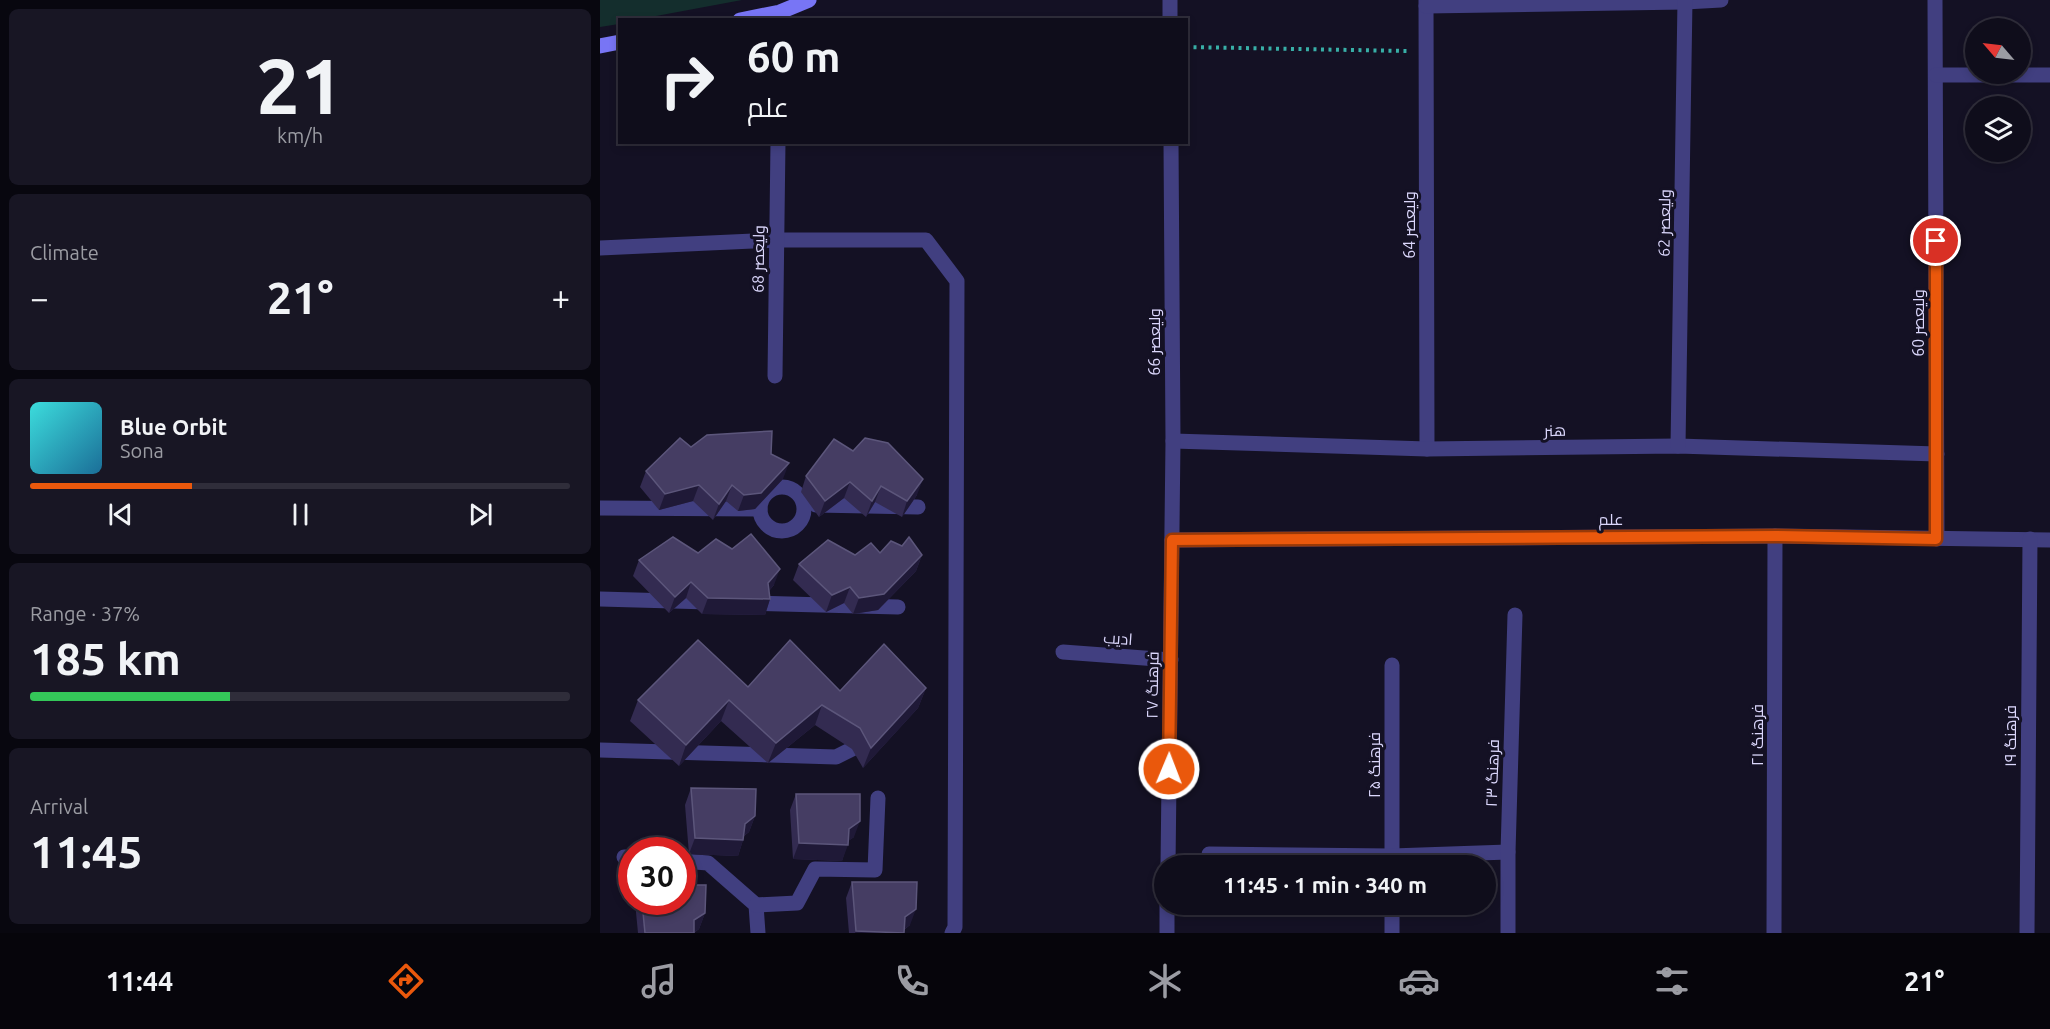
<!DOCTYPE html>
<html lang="en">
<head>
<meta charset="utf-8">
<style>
  body { margin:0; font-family:Ubuntu,Cairo,sans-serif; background:#181624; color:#f1f3f6; height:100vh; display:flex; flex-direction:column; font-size:22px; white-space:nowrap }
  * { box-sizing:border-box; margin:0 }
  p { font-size:20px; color:#9b9ca3 }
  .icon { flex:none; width:33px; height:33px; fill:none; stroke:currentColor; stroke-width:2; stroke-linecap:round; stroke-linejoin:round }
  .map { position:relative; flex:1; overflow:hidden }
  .panel { display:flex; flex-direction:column; gap:9px; padding:9px; background:#08070f; width:600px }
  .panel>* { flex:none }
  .guide { position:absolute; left:18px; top:18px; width:570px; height:126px; border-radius:0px; box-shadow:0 3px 9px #0003,0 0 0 2px #2f2d3a; background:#0f0d1b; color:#f1f3f6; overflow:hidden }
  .needle { width:39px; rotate:298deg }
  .buttons { position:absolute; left:1365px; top:18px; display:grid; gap:12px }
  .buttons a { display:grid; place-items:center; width:66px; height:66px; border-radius:50%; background:#0f0d1b; box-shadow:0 3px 9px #0003,0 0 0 2px #2f2d3a; font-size:30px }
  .speed { position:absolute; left:18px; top:837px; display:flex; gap:12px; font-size:30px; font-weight:700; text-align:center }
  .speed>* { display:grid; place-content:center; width:78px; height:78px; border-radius:50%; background:#0f0d1b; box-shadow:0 3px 9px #0003,0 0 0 2px #2f2d3a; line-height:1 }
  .speed .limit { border:9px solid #d22; background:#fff; color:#111 }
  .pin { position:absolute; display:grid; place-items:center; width:51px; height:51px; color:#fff; margin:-26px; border:3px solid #fff; border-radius:50%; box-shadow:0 2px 6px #0007 }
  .me { position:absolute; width:66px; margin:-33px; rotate:1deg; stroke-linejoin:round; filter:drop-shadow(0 0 4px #0008) }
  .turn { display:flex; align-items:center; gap:21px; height:126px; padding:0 30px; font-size:27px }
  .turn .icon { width:78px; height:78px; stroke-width:2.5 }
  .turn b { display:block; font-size:42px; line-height:51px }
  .big { font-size:45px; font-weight:700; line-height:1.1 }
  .panel .tile { flex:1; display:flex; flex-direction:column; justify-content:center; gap:9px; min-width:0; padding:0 21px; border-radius:9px; background:#181624 }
  .panel .dial { align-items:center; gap:0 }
  .dial b { font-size:78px; line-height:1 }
  .song { display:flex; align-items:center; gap:18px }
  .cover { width:72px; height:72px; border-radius:9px; background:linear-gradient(135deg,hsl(180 70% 55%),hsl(200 70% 35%)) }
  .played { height:6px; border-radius:3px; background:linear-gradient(90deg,#ea580c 30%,#2f2d3a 30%) }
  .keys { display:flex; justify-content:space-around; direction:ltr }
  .heat { display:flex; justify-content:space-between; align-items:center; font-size:33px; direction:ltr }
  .charge { height:9px; border-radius:4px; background:linear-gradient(90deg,#34c759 37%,#2f2d3a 0) }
  .trip { position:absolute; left:554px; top:855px; width:342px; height:60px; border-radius:30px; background:#0f0d1b; box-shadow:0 3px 9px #0003,0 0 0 2px #2f2d3a; font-weight:700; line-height:60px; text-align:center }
  .dock { display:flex; height:96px; justify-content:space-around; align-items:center; background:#06050b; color:#9b9ca3 }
  .dock .icon { width:42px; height:42px }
  .dock .selected { color:#ea580c }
  .dock b { font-size:27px; color:#f1f3f6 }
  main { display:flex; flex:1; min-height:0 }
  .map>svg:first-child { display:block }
  .green { fill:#142e2d }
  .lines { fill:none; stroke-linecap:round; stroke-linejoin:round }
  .path { stroke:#38afa7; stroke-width:4; stroke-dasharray:3 4.5; stroke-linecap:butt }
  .service { stroke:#413f80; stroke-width:15 }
  .minor { stroke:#413f80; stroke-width:15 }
  .secondary { stroke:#7875f5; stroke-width:15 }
  .wall { fill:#332b51 }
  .shaded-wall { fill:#1f1937 }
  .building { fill:#453d63; stroke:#5c567b; stroke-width:1.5 }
  .route-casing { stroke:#983908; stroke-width:15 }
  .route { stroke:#ea580c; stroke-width:10 }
  .labels { text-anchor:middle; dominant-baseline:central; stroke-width:6; stroke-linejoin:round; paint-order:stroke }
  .street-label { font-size:16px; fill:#dbd7fc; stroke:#141124 }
</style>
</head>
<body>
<main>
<section class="panel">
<div class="tile dial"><b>21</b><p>km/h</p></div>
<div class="tile"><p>Climate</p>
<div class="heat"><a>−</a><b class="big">21°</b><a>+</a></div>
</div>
<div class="tile">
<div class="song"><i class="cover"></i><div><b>Blue Orbit</b><p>Sona</p></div></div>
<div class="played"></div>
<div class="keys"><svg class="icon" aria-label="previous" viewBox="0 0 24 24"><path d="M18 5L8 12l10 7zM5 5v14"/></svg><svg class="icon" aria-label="pause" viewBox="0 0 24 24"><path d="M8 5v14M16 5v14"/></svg><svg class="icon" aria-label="next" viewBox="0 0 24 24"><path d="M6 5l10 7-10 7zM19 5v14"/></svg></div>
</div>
<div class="tile"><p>Range · 37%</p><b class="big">185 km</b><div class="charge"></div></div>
<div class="tile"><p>Arrival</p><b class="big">11:45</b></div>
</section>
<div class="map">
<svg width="1450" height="933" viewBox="0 0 1450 933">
  <rect width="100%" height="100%" fill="#141124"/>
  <path class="green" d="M 0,0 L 142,0 L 40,19 L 20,20 L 19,24 L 0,27 Z"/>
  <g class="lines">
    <path class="path" d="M 586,47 L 807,51"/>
    <g class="service">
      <circle cx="182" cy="509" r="22"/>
      <path d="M 216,505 L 318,507"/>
      <path d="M 0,508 L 160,509"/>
      <path d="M 0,599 L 109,602"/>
      <path d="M 148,603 L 298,607"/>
      <path d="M 0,750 L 236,757 L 252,749 L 266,736"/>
      <path d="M 24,857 L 32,857"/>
      <path d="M 82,861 L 108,863 L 156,905 L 158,933"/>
      <path d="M 156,905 L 197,903 L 215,869 L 275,870 L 278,798"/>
    </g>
    <g class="minor">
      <path d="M 570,0 L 570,20"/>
      <path d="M 826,0 L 827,449"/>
      <path d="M 1335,0 L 1337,539"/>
      <path d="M 826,6 L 1085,2 L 1121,0"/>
      <path d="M 1336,75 L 1450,75"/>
      <path d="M 0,248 L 177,240 L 326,240 L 357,281 L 355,927 L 352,933"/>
      <path d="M 175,376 L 178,142"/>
      <path d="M 573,441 L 827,449 L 1078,446 L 1337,454"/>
      <path d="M 1078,446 L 1085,0"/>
      <path d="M 572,540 L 1175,536 L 1450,540"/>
      <path d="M 463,652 L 571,660"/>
      <path d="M 792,665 L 792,866"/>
      <path d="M 609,854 L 792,856 L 908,852"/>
      <path d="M 568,866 L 573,441 L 571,142"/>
      <path d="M 567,933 L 567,904"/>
      <path d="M 792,933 L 792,904"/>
      <path d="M 908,933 L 908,852 L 915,615"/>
      <path d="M 1174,933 L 1175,536"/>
      <path d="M 1427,933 L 1430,539"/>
    </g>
    <g class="secondary">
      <path d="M 140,20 L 180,12 L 209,0"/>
      <path d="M 0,46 L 20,42"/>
    </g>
  </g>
  <g class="wall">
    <path d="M 234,439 L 317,495 L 302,517 L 275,502 L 266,517 L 244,498 L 219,517 L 201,492 L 206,476 Z"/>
    <path d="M 91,447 L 171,454 L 183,479 L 155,509 L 138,511 L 126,501 L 113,520 L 93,501 L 59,510 L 40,487 L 46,471 Z"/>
    <path d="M 98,553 L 174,585 L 169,591 L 170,599 L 165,615 L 102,614 L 86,598 L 69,613 L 33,576 L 39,560 Z"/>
    <path d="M 280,553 L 322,555 L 316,571 L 278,610 L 253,614 L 244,603 L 226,612 L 193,580 L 199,564 L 255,555 Z"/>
    <path d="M 148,687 L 240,691 L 326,688 L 318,708 L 263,768 L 252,749 L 215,725 L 168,763 L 121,721 L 79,766 L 30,721 L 38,700 Z"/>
    <path d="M 91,788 L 155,816 L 149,832 L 144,836 L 143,840 L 138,856 L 89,854 L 85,805 Z"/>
    <path d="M 196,794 L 254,837 L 248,841 L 242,861 L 193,859 L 190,810 Z"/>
    <path d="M 252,882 L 310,925 L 304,930 L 304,933 L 249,933 L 246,898 Z"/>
    <path d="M 35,902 L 82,902 L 105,913 L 99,929 L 94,933 L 38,933 Z"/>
  </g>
  <g class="shaded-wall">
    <path d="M 189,463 L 183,479 L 155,509 L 138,511 L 144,495 Z"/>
    <path d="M 323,479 L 317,495 L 302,517 L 307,501 Z"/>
    <path d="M 250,482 L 244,498 L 219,517 L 225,501 Z"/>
    <path d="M 99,485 L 93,501 L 59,510 L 65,494 Z"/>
    <path d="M 132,485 L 126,501 L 113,520 L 119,504 Z"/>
    <path d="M 281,486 L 275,502 L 266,517 L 272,501 Z"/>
    <path d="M 322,555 L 316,571 L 278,610 L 253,614 L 259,598 Z"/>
    <path d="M 180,569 L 174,585 L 163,598 L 170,599 L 165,615 L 102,614 L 108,598 L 168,583 Z"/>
    <path d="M 91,582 L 86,598 L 69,613 L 75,597 Z"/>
    <path d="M 250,587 L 244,603 L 226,612 L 232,595 Z"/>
    <path d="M 326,688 L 318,708 L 263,768 L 271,748 Z"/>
    <path d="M 129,700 L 121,721 L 79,766 L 86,745 Z"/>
    <path d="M 222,705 L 215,725 L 168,763 L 176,743 Z"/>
    <path d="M 155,816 L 149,832 L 139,839 L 143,840 L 138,856 L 89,854 L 95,838 L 145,824 Z"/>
    <path d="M 260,821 L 254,837 L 243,845 L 248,845 L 242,861 L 193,859 L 199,843 L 249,829 Z"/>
    <path d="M 316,909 L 310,925 L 299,933 L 305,917 Z"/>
    <path d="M 105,913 L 99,929 L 93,933 L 94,920 Z"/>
    <path d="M 256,931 L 299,933 L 255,933 Z"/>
  </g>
  <g class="building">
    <path d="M 172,431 L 171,454 L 189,463 L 161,493 L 144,495 L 132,485 L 119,504 L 99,485 L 65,494 L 46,471 L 80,438 L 91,447 L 107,435 Z"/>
    <path d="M 265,438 L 288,443 L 323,479 L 307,501 L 281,486 L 272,501 L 250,482 L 225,501 L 206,476 L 234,439 L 253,451 Z"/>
    <path d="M 151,534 L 180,569 L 168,583 L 170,599 L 108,598 L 91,582 L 75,597 L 39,560 L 73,537 L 98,553 L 116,539 L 132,549 Z"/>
    <path d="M 309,537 L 322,555 L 284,594 L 259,598 L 250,587 L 232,595 L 199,564 L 228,540 L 255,555 L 271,543 L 280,553 L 291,541 L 302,546 Z"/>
    <path d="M 98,640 L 148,687 L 190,640 L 240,691 L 284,644 L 326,688 L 271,748 L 260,728 L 222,705 L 176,743 L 129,700 L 86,745 L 38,700 Z"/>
    <path d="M 91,788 L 156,789 L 155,816 L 145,824 L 143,840 L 95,838 Z"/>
    <path d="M 196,794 L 260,794 L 260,821 L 249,829 L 248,845 L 199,843 Z"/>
    <path d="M 252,882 L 317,882 L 316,909 L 305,917 L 304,933 L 256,931 Z"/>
    <path d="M 82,885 L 106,885 L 105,913 L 94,920 L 94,933 L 45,933 L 42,902 L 82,902 Z"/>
  </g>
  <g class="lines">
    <defs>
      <path id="route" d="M 569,769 L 572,540 L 1175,536 L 1336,539 L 1336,241"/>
    </defs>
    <use href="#route" class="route-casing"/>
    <use href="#route" class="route"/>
  </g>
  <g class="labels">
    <g class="street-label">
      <text transform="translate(1064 223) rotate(-89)">ولیعصر 62</text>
      <text transform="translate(809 225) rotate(-90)">ولیعصر 64</text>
      <text transform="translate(158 259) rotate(-89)">ولیعصر 68</text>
      <text transform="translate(1318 323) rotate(-90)">ولیعصر 60</text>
      <text transform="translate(554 342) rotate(-90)">ولیعصر 66</text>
      <text transform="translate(955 430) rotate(-1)">هنر</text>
      <text x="1011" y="519">علم</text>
      <text transform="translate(518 638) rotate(4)">ادیب</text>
      <text transform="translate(552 685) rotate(-89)">فرهنگ ۲۷</text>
      <text transform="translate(1157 735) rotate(-90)">فرهنگ ۲۱</text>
      <text transform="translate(1410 736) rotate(-90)">فرهنگ ۱۹</text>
      <text transform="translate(774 765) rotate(-90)">فرهنگ ۲۵</text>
      <text transform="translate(892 773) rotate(-88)">فرهنگ ۲۳</text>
    </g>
  </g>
</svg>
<div class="buttons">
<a><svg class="needle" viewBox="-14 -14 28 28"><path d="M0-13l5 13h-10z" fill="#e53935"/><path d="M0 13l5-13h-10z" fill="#9b9ca3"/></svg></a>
<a><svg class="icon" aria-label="layers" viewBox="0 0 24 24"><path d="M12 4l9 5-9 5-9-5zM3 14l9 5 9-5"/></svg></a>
</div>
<div class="speed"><div class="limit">30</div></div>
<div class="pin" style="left:1336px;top:241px;background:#d93025"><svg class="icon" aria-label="arrive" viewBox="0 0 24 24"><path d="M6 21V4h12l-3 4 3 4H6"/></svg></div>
<svg class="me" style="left:569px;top:769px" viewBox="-20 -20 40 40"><circle r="17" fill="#ea580c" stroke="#fff" stroke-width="3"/><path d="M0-11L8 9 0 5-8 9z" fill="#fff"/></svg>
<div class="trip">11:45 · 1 min · 340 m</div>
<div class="guide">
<div class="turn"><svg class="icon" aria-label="right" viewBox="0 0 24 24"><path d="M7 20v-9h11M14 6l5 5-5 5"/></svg><div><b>60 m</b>علم</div></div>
</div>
</div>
</main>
<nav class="dock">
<b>11:44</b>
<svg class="icon selected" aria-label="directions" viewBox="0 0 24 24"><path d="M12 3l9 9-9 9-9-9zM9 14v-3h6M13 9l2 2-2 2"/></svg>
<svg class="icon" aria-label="music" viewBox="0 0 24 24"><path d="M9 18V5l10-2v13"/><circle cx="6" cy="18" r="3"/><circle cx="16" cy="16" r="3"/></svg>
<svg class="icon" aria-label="phone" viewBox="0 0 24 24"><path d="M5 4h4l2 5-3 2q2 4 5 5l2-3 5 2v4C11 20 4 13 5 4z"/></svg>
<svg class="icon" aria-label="climate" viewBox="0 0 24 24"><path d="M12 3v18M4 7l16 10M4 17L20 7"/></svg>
<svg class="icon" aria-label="car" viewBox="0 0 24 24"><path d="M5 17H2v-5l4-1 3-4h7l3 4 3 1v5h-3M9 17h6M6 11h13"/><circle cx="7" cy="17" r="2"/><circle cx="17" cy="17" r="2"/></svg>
<svg class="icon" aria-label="filters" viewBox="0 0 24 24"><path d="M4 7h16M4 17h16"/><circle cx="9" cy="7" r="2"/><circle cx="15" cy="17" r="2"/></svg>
<b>21°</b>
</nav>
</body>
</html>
